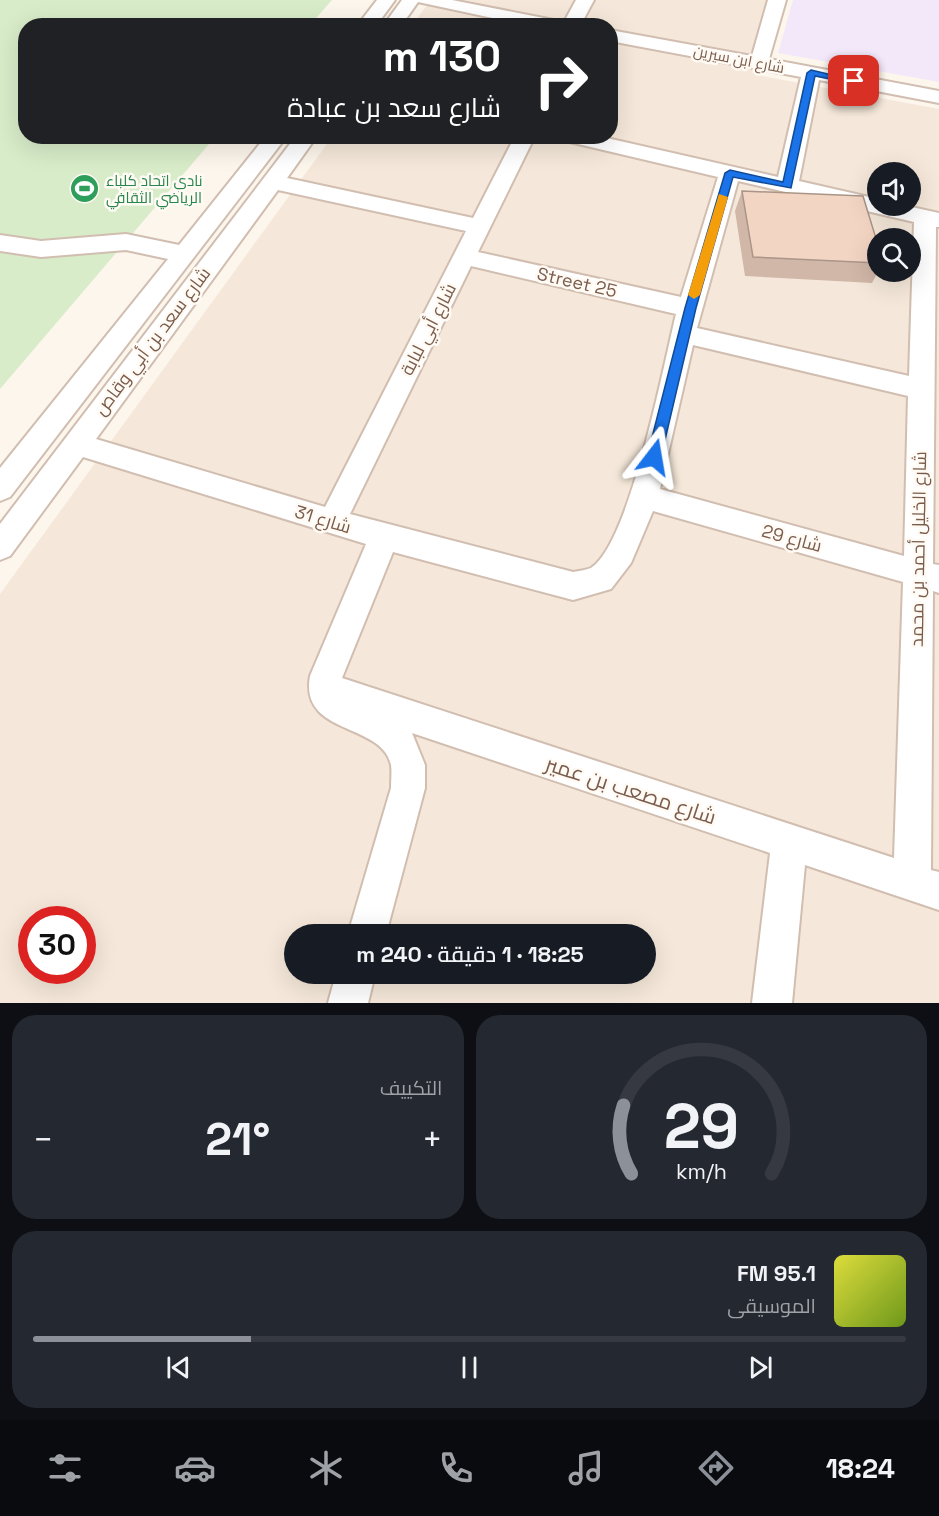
<!DOCTYPE html>
<html lang="ar">
<head>
<meta charset="utf-8">
<style>
  body { margin:0; font-family:"Space Grotesk",Cairo,sans-serif; background:#242831; color:#f1f3f6; direction:rtl; height:100vh; display:flex; flex-direction:column; font-size:22px; white-space:nowrap }
  * { box-sizing:border-box; margin:0 }
  p { font-size:20px; color:#9ea1a6 }
  .icon { flex:none; width:33px; height:33px; fill:none; stroke:currentColor; stroke-width:2; stroke-linecap:round; stroke-linejoin:round }
  .map { position:relative; height:1003px; overflow:hidden; direction:ltr }
  .details { display:flex; flex-direction:column; gap:12px; padding:12px; background:#0d0f14; flex:1 }
  .details>* { flex:none }
  .hud { position:absolute; left:18px; top:18px; width:600px; height:126px; border-radius:24px; box-shadow:0 6px 24px #0002; direction:rtl; background:#202124; color:#fff; overflow:hidden }
  .tools { position:absolute; left:867px; top:162px; display:grid; gap:12px }
  .tools a { display:grid; place-items:center; width:54px; height:54px; border-radius:50%; background:#171b24; box-shadow:0 6px 24px #0002; font-size:30px }
  .speed { position:absolute; left:18px; top:906px; display:flex; gap:12px; font-size:30px; font-weight:700; text-align:center }
  .speed>* { display:grid; place-content:center; width:78px; height:78px; border-radius:50%; background:#171b24; box-shadow:0 6px 24px #0002; line-height:1 }
  .speed .limit { border:9px solid #d22; background:#fff; color:#111 }
  .pin { position:absolute; display:grid; place-items:center; width:51px; height:51px; color:#fff; margin:-26px; border-radius:12px; box-shadow:0 3px 9px #0006 }
  .me { position:absolute; width:66px; margin:-33px; rotate:14deg; stroke-linejoin:round; filter:drop-shadow(0 0 4px #0008) }
  .turn { display:flex; align-items:center; gap:21px; height:126px; padding:0 18px; font-size:27px }
  .turn .icon { width:78px; height:78px; stroke-width:2.5 }
  .turn b { display:block; font-size:42px; line-height:51px }
  .big { font-size:45px; font-weight:600; line-height:1.1 }
  .details .card { flex:1; display:flex; flex-direction:column; justify-content:center; gap:9px; min-width:0; padding:0 21px; border-radius:24px; background:#242831 }
  .details .dial { align-items:center; gap:0 }
  .dial svg { height:156px; overflow:visible; fill:none; stroke:#363941; stroke-width:7; stroke-linecap:round; text-anchor:middle }
  .dial text { fill:#f1f3f6; stroke:none }
  .song { display:flex; align-items:center; gap:18px }
  .cover { width:72px; height:72px; border-radius:9px; background:linear-gradient(135deg,hsl(60 70% 55%),hsl(80 70% 35%)) }
  .played { height:6px; border-radius:3px; background:linear-gradient(90deg,#8c9099 25%,#363941 25%) }
  .keys { display:flex; justify-content:space-around; direction:ltr }
  .heat { display:flex; justify-content:space-between; align-items:center; font-size:33px; direction:ltr }
  .details .tiles { flex:1; display:grid; gap:12px; grid-template-columns:1fr 1fr }
  .card:last-child { grid-column:span 2 }
  .trip { position:absolute; left:284px; top:924px; width:372px; height:60px; border-radius:30px; background:#171b24; box-shadow:0 6px 24px #0002; font-weight:600; line-height:60px; text-align:center; direction:rtl }
  .dock { display:flex; height:96px; justify-content:space-around; align-items:center; background:#090b0e; color:#9ea1a6 }
  .dock .icon { width:42px; height:42px }
  .dock .selected { color:#8c9099 }
  .dock b { font-size:27px; color:#f1f3f6 }
  .map>svg:first-child { display:block }
  .residential { fill:#f5e8da; fill-rule:evenodd }
  .education { fill:#f3e8fa }
  .green { fill:#d8ecc9 }
  .lines { fill:none; stroke-linecap:round; stroke-linejoin:round }
  .minor-casing { stroke:#d1beb0; stroke-width:4 }
  .minor { fill:#fff; fill-rule:evenodd }
  .wall { fill:#d1b7a8 }
  .building { fill:#f3d5c3; stroke:#aa9588; stroke-width:1.5 }
  .route { fill:#1a73e8; stroke:#114b97; stroke-width:1.5 }
  .slow { fill:#f59e0b }
  .labels { text-anchor:middle; dominant-baseline:central; stroke-width:5; stroke-linejoin:round; paint-order:stroke }
  .far-street-label { font-size:15px; fill:#7a5c4d; stroke:#fffaf3 }
  .far-leisure-label { font-size:15px; fill:#27864d; stroke:#fffaf3; text-anchor:start }
  .street-label { font-size:18px; fill:#7a5c4d; stroke:#fffaf3 }
  .near-street-label { font-size:21px; fill:#7a5c4d; stroke:#fffaf3 }
</style>
</head>
<body>
<div class="map">
<svg width="939" height="1003" viewBox="0 0 939 1003">
  <rect width="100%" height="100%" fill="#fdf6ec"/>
  <path class="residential" d="M 431,0 L 776,0 L 757,75 L 939,109 L 939,1003 L 0,1003 L 0,594 L 332,137 L 610,136 L 610,26 L 412,25 ZM 878,172 L 910,172 L 910,206 L 878,206 ZM 878,238 L 910,238 L 910,272 L 878,272 ZM 32,920 L 82,920 L 82,970 L 32,970 ZM 294,934 L 645,934 L 645,974 L 294,974 Z"/>
  <path class="education" d="M 793,0 L 939,0 L 939,82 L 778,53 Z"/>
  <path class="green" d="M 0,0 L 332,0 L 310,25 L 26,26 L 26,136 L 215,137 L 0,389 Z"/>
  <g class="lines">
    <defs>
      <g id="minor">
        <path d="M 377,0 L 395,0 L 376,26 L 357,26 Z"/>
        <path d="M 402,0 L 452,0 L 564,22 L 576,0 L 594,0 L 580,26 L 530,26 L 418,2 L 401,26 L 383,26 Z"/>
        <path d="M 768,0 L 786,0 L 769,59 L 939,91 L 939,103 L 819,80 L 799,181 L 878,199 L 878,206 L 907,206 L 939,213 L 939,227 L 936,227 L 933,564 L 939,565 L 939,593 L 933,591 L 931,870 L 939,872 L 939,910 L 805,865 L 792,1003 L 752,1003 L 770,853 L 412,733 L 425,765 L 425,788 L 386,934 L 348,934 L 391,788 C 391,781 392,772 391,765 C 382,722 299,736 310,676 L 366,544 L 83,457 L 10,556 L 0,560 L 0,524 L 296,136 L 317,136 L 287,178 L 473,218 L 515,136 L 535,136 L 478,252 L 681,297 L 718,177 L 561,140 L 558,136 L 598,136 L 778,177 L 801,77 L 610,41 L 610,30 L 752,56 ZM 738,181 L 914,222 L 909,376 L 697,328 ZM 278,190 L 466,231 L 325,507 L 96,439 ZM 471,266 L 676,314 C 664,363 630,543 591,568 C 586,570 578,571 573,572 L 350,514 ZM 693,345 L 908,396 L 904,556 L 660,489 ZM 653,511 L 903,582 L 894,858 L 342,678 L 393,552 L 573,600 L 611,589 L 631,563 Z"/>
        <path d="M 266,136 L 287,136 L 10,497 L 0,501 L 0,468 L 168,259 L 126,250 L 41,257 L 0,251 L 0,235 L 41,241 L 126,234 L 179,245 Z"/>
        <path d="M 336,974 L 375,974 L 368,1003 L 328,1003 Z"/>
      </g>
    </defs>
    <use href="#minor" class="minor-casing"/>
    <use href="#minor" class="minor"/>
  </g>
  <path class="wall" d="M 742,191 L 878,245 L 878,272 L 872,283 L 745,276 L 735,211 Z"/>
  <path class="building" d="M 742,191 L 863,196 L 878,245 L 878,263 L 753,257 Z"/>
  <path class="route" d="M 811,70 L 858,81 L 854,84 L 815,76 L 791,188 L 733,177 L 696,308 L 661,457 L 659,460 L 649,460 L 647,457 L 685,308 L 725,173 L 730,170 L 783,182 L 807,73 Z"/>
  <path class="slow" d="M 719,194 L 728,197 L 700,295 L 694,299 L 688,295 Z"/>
  <defs>
    <symbol id="stadium-disc" viewBox="-11 -11 22 22"><circle r="9.5" fill="#2e9e5b" stroke="#fffaf3"/><path d="M0-5a6.5 5 0 1 0 0 10a6.5 5 0 1 0 0-10ZM-3.5-1.8h7v3.6h-7Z" fill="#fff"/></symbol>
  </defs>
  <g fill-rule="evenodd">
    <use href="#stadium-disc" x="68" y="172" width="33" height="33"/>
  </g>
  <g class="labels">
    <g class="far-street-label">
      <text transform="translate(739 59) rotate(11)">شارع ابن سيرين</text>
    </g>
    <g class="far-leisure-label">
      <text x="106" y="180">نادي اتحاد كلباء<tspan x="106" dy="17">الرياضي الثقافي</tspan></text>
    </g>
    <g class="street-label">
      <text transform="translate(577 282) rotate(13)">Street 25</text>
      <text transform="translate(428 329) rotate(-63)">شارع أبي لبابة</text>
      <text transform="translate(152 341) rotate(-53)">شارع سعد بن أبي وقاص</text>
      <text transform="translate(323 519) rotate(17)">شارع 31</text>
      <text transform="translate(792 538) rotate(15)">شارع 29</text>
      <text transform="translate(918 549) rotate(-89)">شارع الخليل أحمد بن محمد</text>
    </g>
    <g class="near-street-label">
      <text transform="translate(631 790) rotate(18)">شارع مصعب بن عمير</text>
    </g>
  </g>
</svg>
<div class="tools">
<a><svg class="icon" aria-label="sound" viewBox="0 0 24 24"><path d="M4 9h4l5-4v14l-5-4H4zM17 9q2 3 0 6"/></svg></a>
<a><svg class="icon" aria-label="search" viewBox="0 0 24 24"><circle cx="10" cy="10" r="6"/><path d="M15 15l6 6"/></svg></a>
</div>
<div class="speed"><div class="limit">30</div></div>
<div class="pin" style="left:854px;top:81px;background:#d93025"><svg class="icon" aria-label="arrive" viewBox="0 0 24 24"><path d="M6 21V4h12l-3 4 3 4H6"/></svg></div>
<svg class="me" style="left:654px;top:457px" viewBox="-20 -20 40 40"><path d="M0-17L14 15 0 8-14 15z" fill="#1a73e8" stroke="#fff" stroke-width="4"/></svg>
<div class="trip">18:25 · 1 دقيقة · 240 m</div>
<div class="hud">
<div class="turn"><svg class="icon" aria-label="right" viewBox="0 0 24 24"><path d="M7 20v-9h11M14 6l5 5-5 5"/></svg><div><b>130 m</b>شارع سعد بن عبادة</div></div>
</div>
</div>
<section class="details">
<div class="tiles">
<div class="card dial"><svg viewBox="0 0 100 80">
<path d="M14 69A42 42 0 1 1 86 69"/>
<path d="M14 69A42 42 0 0 1 10 34" stroke="#8c9099"/>
<text x="50" y="56" font-size="32" font-weight="700">29</text>
<text x="50" y="72" font-size="11">km/h</text>
</svg></div>
<div class="card"><p>التكييف</p>
<div class="heat"><a>−</a><b class="big">21°</b><a>+</a></div>
</div>
<div class="card">
<div class="song"><i class="cover"></i><div><b>95.1 FM</b><p>الموسيقى</p></div></div>
<div class="played"></div>
<div class="keys"><svg class="icon" aria-label="previous" viewBox="0 0 24 24"><path d="M18 5L8 12l10 7zM5 5v14"/></svg><svg class="icon" aria-label="pause" viewBox="0 0 24 24"><path d="M8 5v14M16 5v14"/></svg><svg class="icon" aria-label="next" viewBox="0 0 24 24"><path d="M6 5l10 7-10 7zM19 5v14"/></svg></div>
</div>
</div>
</section>
<nav class="dock">
<b>18:24</b>
<svg class="icon selected" aria-label="directions" viewBox="0 0 24 24"><path d="M12 3l9 9-9 9-9-9zM9 14v-3h6M13 9l2 2-2 2"/></svg>
<svg class="icon" aria-label="music" viewBox="0 0 24 24"><path d="M9 18V5l10-2v13"/><circle cx="6" cy="18" r="3"/><circle cx="16" cy="16" r="3"/></svg>
<svg class="icon" aria-label="phone" viewBox="0 0 24 24"><path d="M5 4h4l2 5-3 2q2 4 5 5l2-3 5 2v4C11 20 4 13 5 4z"/></svg>
<svg class="icon" aria-label="climate" viewBox="0 0 24 24"><path d="M12 3v18M4 7l16 10M4 17L20 7"/></svg>
<svg class="icon" aria-label="car" viewBox="0 0 24 24"><path d="M5 17H2v-5l4-1 3-4h7l3 4 3 1v5h-3M9 17h6M6 11h13"/><circle cx="7" cy="17" r="2"/><circle cx="17" cy="17" r="2"/></svg>
<svg class="icon" aria-label="filters" viewBox="0 0 24 24"><path d="M4 7h16M4 17h16"/><circle cx="9" cy="7" r="2"/><circle cx="15" cy="17" r="2"/></svg>
</nav>
</body>
</html>
